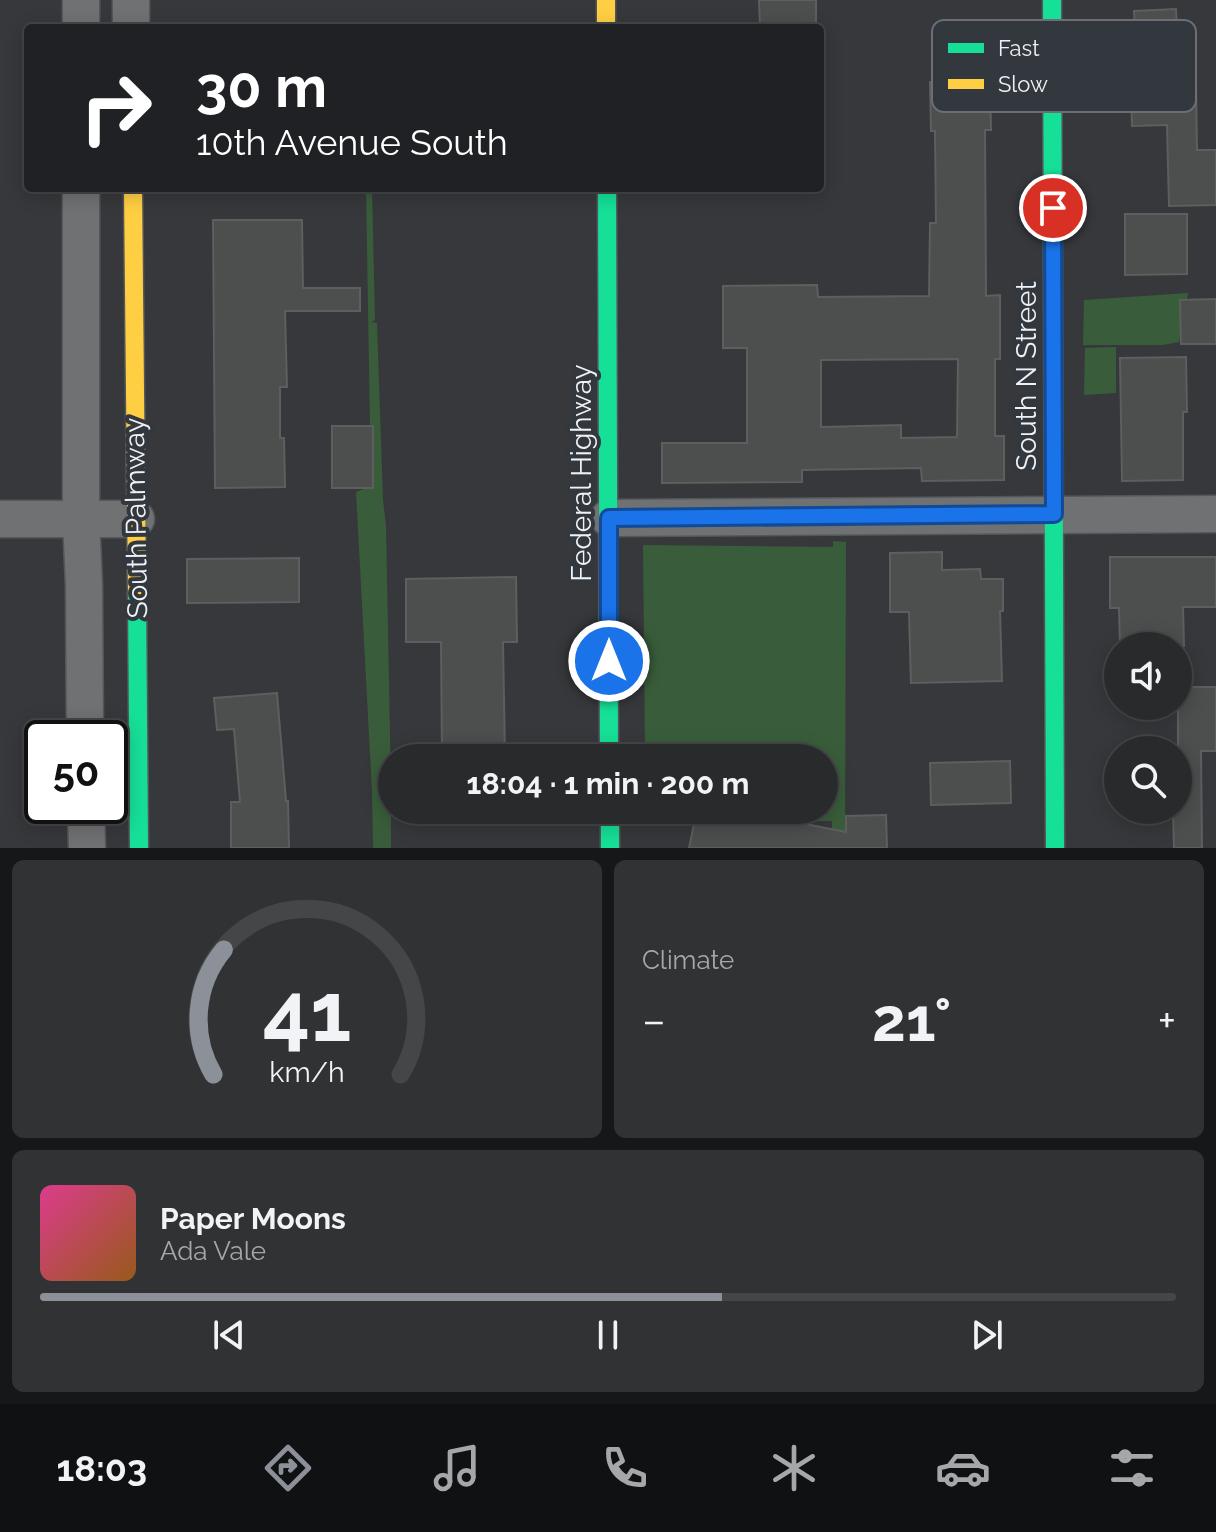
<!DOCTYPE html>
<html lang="en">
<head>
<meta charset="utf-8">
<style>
  body { margin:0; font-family:Raleway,sans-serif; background:#303234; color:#f1f3f6; height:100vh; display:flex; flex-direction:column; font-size:30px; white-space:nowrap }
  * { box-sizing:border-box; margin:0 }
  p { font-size:26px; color:#a5a7a9 }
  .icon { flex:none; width:44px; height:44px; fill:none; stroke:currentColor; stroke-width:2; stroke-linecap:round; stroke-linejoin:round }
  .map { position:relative; height:848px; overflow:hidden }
  .sheet { display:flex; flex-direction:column; gap:12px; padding:12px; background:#161718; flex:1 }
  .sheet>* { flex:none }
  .hud { position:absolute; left:24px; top:24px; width:800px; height:168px; border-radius:8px; box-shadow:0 4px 20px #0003,0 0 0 2px #444648; background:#202124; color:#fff; overflow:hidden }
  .fabs { position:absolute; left:1104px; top:632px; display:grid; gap:16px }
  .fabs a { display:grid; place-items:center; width:88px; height:88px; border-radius:50%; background:#282a2c; box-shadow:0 4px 20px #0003,0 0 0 2px #444648; font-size:40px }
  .speed { position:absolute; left:24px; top:720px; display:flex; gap:16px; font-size:40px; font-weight:700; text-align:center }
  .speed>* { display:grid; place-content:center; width:104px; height:104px; border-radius:50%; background:#282a2c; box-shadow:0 4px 20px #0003,0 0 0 2px #444648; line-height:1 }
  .speed .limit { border:4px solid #111; border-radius:12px; background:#fff; color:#111 }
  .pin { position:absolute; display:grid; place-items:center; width:68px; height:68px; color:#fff; margin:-34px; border:4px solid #fff; border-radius:50%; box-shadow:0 2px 8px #0007 }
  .me { position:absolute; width:88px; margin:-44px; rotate:0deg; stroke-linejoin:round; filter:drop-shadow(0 0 6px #0008) }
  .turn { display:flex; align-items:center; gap:28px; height:168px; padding:0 40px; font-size:36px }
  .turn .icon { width:104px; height:104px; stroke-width:2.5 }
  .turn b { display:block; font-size:56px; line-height:68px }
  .big { font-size:60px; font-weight:700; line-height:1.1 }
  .sheet .widget { flex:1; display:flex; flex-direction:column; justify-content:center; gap:12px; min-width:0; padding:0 28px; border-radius:12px; background:#303234 }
  .sheet .dial { align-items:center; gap:0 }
  .dial svg { height:208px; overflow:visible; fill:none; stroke:#444648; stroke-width:7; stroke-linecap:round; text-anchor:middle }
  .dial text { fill:#f1f3f6; stroke:none }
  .song { display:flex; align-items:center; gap:24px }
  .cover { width:96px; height:96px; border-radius:12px; background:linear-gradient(135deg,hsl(330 70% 55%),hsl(30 70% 35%)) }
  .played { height:8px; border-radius:4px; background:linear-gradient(90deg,#8c9099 60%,#444648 60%) }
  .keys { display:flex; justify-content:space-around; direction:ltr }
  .heat { display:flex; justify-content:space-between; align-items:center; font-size:44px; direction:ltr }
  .sheet .tiles { flex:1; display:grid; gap:12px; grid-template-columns:1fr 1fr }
  .widget:last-child { grid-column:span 2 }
  .trip { position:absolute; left:378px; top:744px; width:460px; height:80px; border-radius:40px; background:#282a2c; box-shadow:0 4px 20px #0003,0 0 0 2px #444648; font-weight:700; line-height:80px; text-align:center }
  .menu { display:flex; height:128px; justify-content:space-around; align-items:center; background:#101112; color:#a5a7a9 }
  .menu .icon { width:56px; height:56px }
  .menu .current { color:#8c9099 }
  .menu b { font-size:36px; color:#f1f3f6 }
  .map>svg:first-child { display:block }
  .green { fill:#395d3a }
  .building { fill:#4d4e4e; stroke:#5e5e5e; stroke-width:2; fill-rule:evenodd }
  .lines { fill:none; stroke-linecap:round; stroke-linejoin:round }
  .street-casing { stroke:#545759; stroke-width:39 }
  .fast-casing { stroke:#545759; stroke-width:21 }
  .slow-casing { stroke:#545759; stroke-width:21 }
  .street { stroke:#6f7173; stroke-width:36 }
  .fast { stroke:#16e098; stroke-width:18 }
  .slow { stroke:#ffcf43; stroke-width:18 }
  .route-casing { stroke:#114b97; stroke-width:20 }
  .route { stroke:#1a73e8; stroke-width:14 }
  .labels { text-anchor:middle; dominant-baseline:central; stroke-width:8; stroke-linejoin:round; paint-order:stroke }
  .street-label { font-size:28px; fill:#eef1f5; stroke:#33373e }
  .key { fill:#33373e; stroke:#6b6f75; stroke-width:2 }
  .key-label { font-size:22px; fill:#eef1f5 }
</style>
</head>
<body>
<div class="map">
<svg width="1216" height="848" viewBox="0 0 1216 848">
  <rect width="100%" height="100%" fill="#36383b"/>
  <g class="green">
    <path d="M 366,188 L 372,188 L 375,320 L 371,322 L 377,323 L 383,500 L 386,525 L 391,788 L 391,848 L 373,848 L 372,791 L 356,492 L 371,486 Z"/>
    <path d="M 1188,293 L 1179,342 L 1163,345 L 1083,345 L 1084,300 Z"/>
    <path d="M 1116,347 L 1116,393 L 1084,395 L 1085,348 Z"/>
    <path d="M 833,541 L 846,542 L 845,848 L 832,848 L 832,821 L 646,823 L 646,810 L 824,810 L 824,758 L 645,758 L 643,545 L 833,547 Z"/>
  </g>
  <g class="building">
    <path d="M 759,0 L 816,0 L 816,28 L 760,28 Z"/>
    <path d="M 1176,9 L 1177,28 L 1192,27 L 1196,86 L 1197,150 L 1216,150 L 1216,205 L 1169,206 L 1167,125 L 1132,126 L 1131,86 L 1138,86 L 1134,11 Z"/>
    <path d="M 990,81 L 991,130 L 985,130 L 986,296 L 1000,295 L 1000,359 L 995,359 L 995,436 L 1004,436 L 1004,480 L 922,481 L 921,468 L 802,470 L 802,482 L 662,483 L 662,443 L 747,443 L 747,348 L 723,348 L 723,286 L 817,285 L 818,297 L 929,296 L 930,223 L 936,223 L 935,131 L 931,131 L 930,82 ZM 958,359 L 957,437 L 901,438 L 901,425 L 821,427 L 821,360 Z"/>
    <path d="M 1125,214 L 1187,214 L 1187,274 L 1125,275 Z"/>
    <path d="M 213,220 L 302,220 L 303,288 L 360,288 L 360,311 L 285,311 L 287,387 L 280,387 L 280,438 L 284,438 L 285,487 L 215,488 Z"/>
    <path d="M 1216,299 L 1216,344 L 1181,344 L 1180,300 Z"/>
    <path d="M 1186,357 L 1187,412 L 1183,412 L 1183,480 L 1122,481 L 1120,358 Z"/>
    <rect x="332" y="426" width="41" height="62"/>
    <path d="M 942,552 L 942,570 L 980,569 L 981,579 L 1003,579 L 1003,611 L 1000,611 L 1002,681 L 911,683 L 909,612 L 890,612 L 890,553 Z"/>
    <path d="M 1110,557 L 1216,557 L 1216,607 L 1183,607 L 1184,646 L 1120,646 L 1119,608 L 1110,608 Z"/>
    <path d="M 299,558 L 299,602 L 187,603 L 187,559 Z"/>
    <path d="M 516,577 L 517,642 L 503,642 L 505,758 L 442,758 L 441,642 L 406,642 L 406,579 Z"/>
    <path d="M 1178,687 L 1216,687 L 1216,751 L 1201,751 L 1202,848 L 1174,848 L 1173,810 L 1178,810 Z"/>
    <path d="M 277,693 L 286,801 L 288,801 L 289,848 L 231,848 L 231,802 L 240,802 L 234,729 L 217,730 L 214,698 Z"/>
    <path d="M 1010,761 L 1011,803 L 931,805 L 930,763 Z"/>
    <path d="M 697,810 L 734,810 L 846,832 L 846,816 L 886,815 L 887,848 L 689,848 Z"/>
  </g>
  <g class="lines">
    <defs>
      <g id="street">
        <path d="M 131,0 L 131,28"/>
        <path d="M 81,28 L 81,0"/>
        <path d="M 81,188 L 81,519 L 84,585 L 85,738"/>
        <path d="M 609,518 L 1216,514"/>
        <path d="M 0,519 L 136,519"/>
        <path d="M 86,806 L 87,848"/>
      </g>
      <g id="fast">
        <path d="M 1052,0 L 1055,848"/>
        <path d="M 607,188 L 609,758"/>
        <path d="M 137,593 L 139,848"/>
        <path d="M 610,810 L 610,848"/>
      </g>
      <g id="slow">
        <path d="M 606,0 L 606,28"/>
        <path d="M 133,188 L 137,593"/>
      </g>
    </defs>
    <use href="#street" class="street-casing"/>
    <use href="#fast" class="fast-casing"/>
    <use href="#slow" class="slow-casing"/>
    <use href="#street" class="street"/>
    <use href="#fast" class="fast"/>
    <use href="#slow" class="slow"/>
  </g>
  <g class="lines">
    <defs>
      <path id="route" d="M 609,661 L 609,518 L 1054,514 L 1053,208"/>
    </defs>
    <use href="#route" class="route-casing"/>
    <use href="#route" class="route"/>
  </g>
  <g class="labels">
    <g class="street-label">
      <text transform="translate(1026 376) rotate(-90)">South N Street</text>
      <text transform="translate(581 473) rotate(-90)">Federal Highway</text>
      <text transform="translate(136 518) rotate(-91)">South Palmway</text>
    </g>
  </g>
  <rect x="932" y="20" width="264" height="92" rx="12" class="key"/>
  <rect x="948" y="43" width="36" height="10" fill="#16e098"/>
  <rect x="948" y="79" width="36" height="10" fill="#ffcf43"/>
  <g class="key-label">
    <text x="998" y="56">Fast</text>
    <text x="998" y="92">Slow</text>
  </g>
</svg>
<div class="fabs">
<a><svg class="icon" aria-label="sound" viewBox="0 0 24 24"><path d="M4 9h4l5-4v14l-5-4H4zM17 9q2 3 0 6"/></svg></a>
<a><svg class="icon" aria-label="search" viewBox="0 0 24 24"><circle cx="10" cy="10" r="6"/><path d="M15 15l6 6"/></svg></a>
</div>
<div class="speed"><div class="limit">50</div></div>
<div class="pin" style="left:1053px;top:208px;background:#d93025"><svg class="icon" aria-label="arrive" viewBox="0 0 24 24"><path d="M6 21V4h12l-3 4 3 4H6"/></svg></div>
<svg class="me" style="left:609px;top:661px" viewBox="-20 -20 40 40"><circle r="17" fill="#1a73e8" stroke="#fff" stroke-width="3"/><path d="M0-11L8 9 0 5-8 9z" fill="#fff"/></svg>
<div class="trip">18:04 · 1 min · 200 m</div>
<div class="hud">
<div class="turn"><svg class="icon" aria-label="right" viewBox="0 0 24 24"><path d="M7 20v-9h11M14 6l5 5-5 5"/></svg><div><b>30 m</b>10th Avenue South</div></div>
</div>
</div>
<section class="sheet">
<div class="tiles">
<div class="widget dial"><svg viewBox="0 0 100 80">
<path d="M14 69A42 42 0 1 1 86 69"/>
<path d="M14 69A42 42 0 0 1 18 21" stroke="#8c9099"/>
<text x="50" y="56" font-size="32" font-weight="700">41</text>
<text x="50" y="72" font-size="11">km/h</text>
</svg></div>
<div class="widget"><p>Climate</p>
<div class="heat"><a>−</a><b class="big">21°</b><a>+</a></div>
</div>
<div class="widget">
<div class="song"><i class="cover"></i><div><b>Paper Moons</b><p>Ada Vale</p></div></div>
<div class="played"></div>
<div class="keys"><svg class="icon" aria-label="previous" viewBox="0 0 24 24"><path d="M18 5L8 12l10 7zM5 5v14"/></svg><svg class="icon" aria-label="pause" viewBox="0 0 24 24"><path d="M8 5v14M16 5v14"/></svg><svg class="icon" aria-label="next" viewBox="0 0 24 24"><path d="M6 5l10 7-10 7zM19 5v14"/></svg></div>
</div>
</div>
</section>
<nav class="menu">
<b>18:03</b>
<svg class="icon current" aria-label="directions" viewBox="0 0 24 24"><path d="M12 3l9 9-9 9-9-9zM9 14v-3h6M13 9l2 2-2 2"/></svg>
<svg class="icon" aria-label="music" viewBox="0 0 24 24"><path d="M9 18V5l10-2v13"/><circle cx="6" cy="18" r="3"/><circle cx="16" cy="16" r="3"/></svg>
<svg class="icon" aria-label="phone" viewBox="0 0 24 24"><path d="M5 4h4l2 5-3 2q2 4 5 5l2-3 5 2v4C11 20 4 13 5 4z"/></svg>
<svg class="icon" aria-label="climate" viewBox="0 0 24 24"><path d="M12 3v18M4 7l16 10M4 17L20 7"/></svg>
<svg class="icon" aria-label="car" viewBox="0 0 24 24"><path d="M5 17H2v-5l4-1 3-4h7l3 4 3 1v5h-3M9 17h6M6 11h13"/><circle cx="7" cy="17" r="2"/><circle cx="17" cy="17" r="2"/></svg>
<svg class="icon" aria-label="filters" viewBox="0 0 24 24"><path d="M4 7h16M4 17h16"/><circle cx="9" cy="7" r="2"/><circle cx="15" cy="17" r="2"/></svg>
</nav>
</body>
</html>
